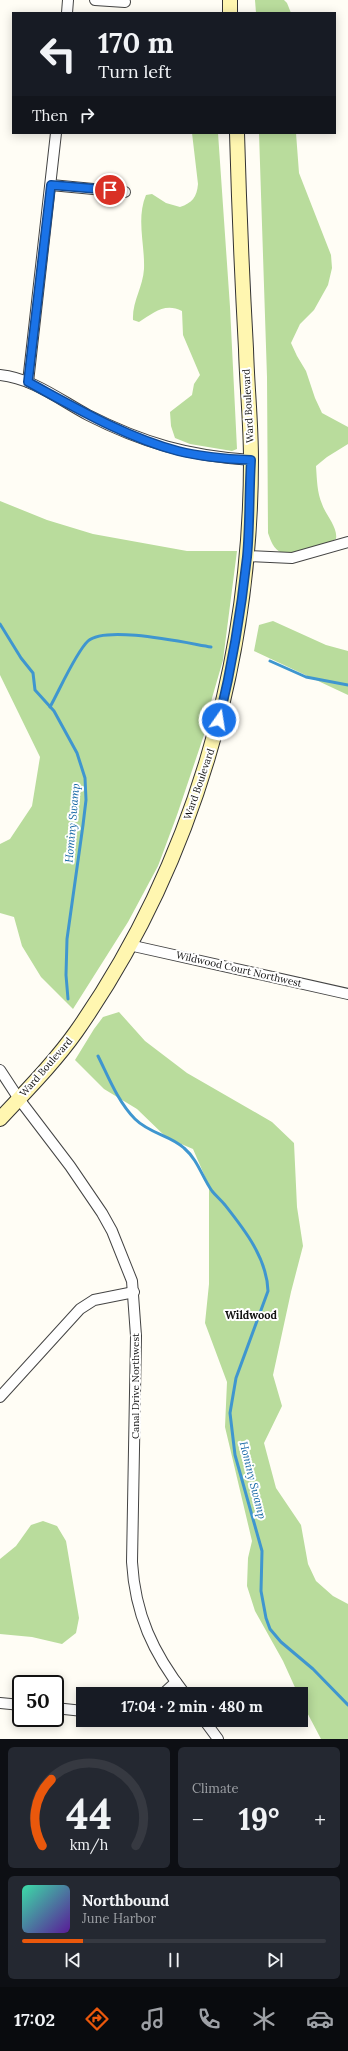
<!DOCTYPE html>
<html lang="en">
<head>
<meta charset="utf-8">
<style>
  body { margin:0; font-family:Lora,serif; background:#242831; color:#f1f3f6; height:100vh; display:flex; flex-direction:column; font-size:15px; white-space:nowrap }
  * { box-sizing:border-box; margin:0 }
  p { font-size:13px; color:#9ea1a6 }
  .icon { flex:none; width:22px; height:22px; fill:none; stroke:currentColor; stroke-width:2; stroke-linecap:round; stroke-linejoin:round }
  .map { position:relative; height:1739px; overflow:hidden }
  .sheet { display:flex; flex-direction:column; gap:8px; padding:8px; background:#0d0f14; flex:1 }
  .sheet>* { flex:none }
  .banner { position:absolute; left:12px; top:12px; width:324px; height:122px; border-radius:0px; box-shadow:0 2px 10px #0003; background:#171b24; color:#f1f3f6; overflow:hidden }
  .speed { position:absolute; left:12px; top:1675px; display:flex; gap:8px; font-size:20px; font-weight:700; text-align:center }
  .speed>* { display:grid; place-content:center; width:52px; height:52px; border-radius:50%; background:#171b24; box-shadow:0 2px 10px #0003; line-height:1 }
  .speed .limit { border:2px solid #111; border-radius:6px; background:#fff; color:#111 }
  .pin { position:absolute; display:grid; place-items:center; width:34px; height:34px; color:#fff; margin:-17px; border:2px solid #fff; border-radius:50%; box-shadow:0 1px 4px #0007 }
  .me { position:absolute; width:44px; margin:-22px; rotate:13deg; stroke-linejoin:round; filter:drop-shadow(0 0 3px #0008) }
  .turn { display:flex; align-items:center; gap:14px; height:84px; padding:0 20px; font-size:18px }
  .turn .icon { width:52px; height:52px; stroke-width:2.5 }
  .turn b { display:block; font-size:28px; line-height:34px }
  .then { display:flex; align-items:center; height:38px; padding:0 20px; background:#0003; gap:8px; font-size:15px }
  .big { font-size:30px; font-weight:800; line-height:1.1 }
  .sheet .tile { flex:1; display:flex; flex-direction:column; justify-content:center; gap:6px; min-width:0; padding:0 14px; border-radius:6px; background:#242831 }
  .sheet .dial { align-items:center; gap:0 }
  .dial svg { height:104px; overflow:visible; fill:none; stroke:#363941; stroke-width:7; stroke-linecap:round; text-anchor:middle }
  .dial text { fill:#f1f3f6; stroke:none }
  .song { display:flex; align-items:center; gap:12px }
  .cover { width:48px; height:48px; border-radius:6px; background:linear-gradient(135deg,hsl(160 70% 55%),hsl(270 70% 35%)) }
  .played { height:4px; border-radius:2px; background:linear-gradient(90deg,#ea580c 20%,#363941 20%) }
  .keys { display:flex; justify-content:space-around; direction:ltr }
  .heat { display:flex; justify-content:space-between; align-items:center; font-size:22px; direction:ltr }
  .sheet .tiles { flex:1; display:grid; gap:8px; grid-template-columns:1fr 1fr }
  .tile:last-child { grid-column:span 2 }
  .trip { position:absolute; left:76px; top:1687px; width:232px; height:40px; border-radius:0px; background:#171b24; box-shadow:0 2px 10px #0003; font-weight:800; line-height:40px; text-align:center }
  .tabs { display:flex; height:64px; justify-content:space-around; align-items:center; background:#090b0e; color:#9ea1a6 }
  .tabs .icon { width:28px; height:28px }
  .tabs .selected { color:#ea580c }
  .tabs b { font-size:18px; color:#f1f3f6 }
  .map>svg:first-child { display:block }
  .forest { fill:#b9dc9c }
  .lines { fill:none; stroke-linecap:round; stroke-linejoin:round }
  .stream { stroke:#3f96cf; stroke-width:3 }
  .minor-casing { stroke:#444; stroke-width:12 }
  .secondary-casing { stroke:#333; stroke-width:16 }
  .minor { stroke:#fff; stroke-width:10 }
  .secondary { stroke:#fff6b0; stroke-width:14 }
  .route-casing { stroke:#114b97; stroke-width:10 }
  .route { stroke:#1a73e8; stroke-width:7 }
  .labels { text-anchor:middle; dominant-baseline:central; stroke-width:4; stroke-linejoin:round; paint-order:stroke }
  .street-label { font-size:10px; fill:#111; stroke:#fff }
  .water-label { font-size:11px; font-style:italic; fill:#1768a6; stroke:#fff }
  .neighbourhood-label { font-size:11px; font-weight:bold; fill:#111; stroke:#fff }
</style>
</head>
<body>
<div class="map">
<svg width="348" height="1739" viewBox="0 0 348 1739">
  <rect width="100%" height="100%" fill="#fffdf5"/>
  <g class="forest">
    <path d="M 255,0 L 284,0 L 287,3 L 291,13 L 256,13 Z"/>
    <path d="M 192,133 L 218,133 L 230,307 L 237,449 L 232,451 L 190,444 L 175,438 L 171,426 L 170,412 L 192,395 L 194,384 L 200,375 L 183,335 L 182,311 C 165,302 153,313 139,322 L 133,320 C 132,302 143,287 144,269 C 145,244 136,219 146,195 L 152,194 L 166,203 L 180,207 C 192,203 197,197 198,184 Z"/>
    <path d="M 259,133 L 296,133 L 299,173 L 331,255 L 332,268 L 328,285 L 314,310 L 300,324 L 291,343 L 297,356 L 306,371 L 315,398 L 322,413 L 348,427 L 348,444 L 327,457 L 316,466 C 317,480 317,492 322,504 C 326,516 338,527 336,539 C 326,544 292,558 282,553 C 273,549 271,541 268,533 L 267,377 Z"/>
    <path d="M 0,501 L 47,520 L 93,534 L 187,551 L 237,551 L 223,660 L 212,698 L 207,726 L 177,815 L 158,866 L 128,922 L 73,1009 L 41,977 L 22,946 L 14,917 L 0,913 L 0,844 L 10,839 L 32,806 L 40,757 L 0,675 Z"/>
    <path d="M 273,621 L 326,645 L 348,651 L 348,695 L 254,651 L 259,625 Z"/>
    <path d="M 119,1012 L 145,1041 L 187,1073 L 272,1122 L 294,1143 L 297,1207 L 303,1246 L 291,1292 L 273,1375 L 282,1406 L 264,1443 L 276,1488 L 301,1525 L 308,1564 L 316,1581 L 333,1596 L 348,1604 L 348,1739 L 321,1739 L 301,1701 L 301,1694 L 298,1694 L 283,1661 L 255,1611 L 247,1586 L 248,1558 L 252,1541 L 225,1427 L 227,1382 L 205,1323 L 209,1284 L 209,1186 L 193,1149 L 167,1138 L 137,1109 L 104,1089 L 75,1060 L 94,1029 L 103,1017 Z"/>
    <path d="M 43,1521 L 57,1526 L 66,1541 L 79,1618 L 76,1633 L 62,1644 L 32,1637 L 0,1634 L 0,1559 L 16,1546 L 31,1525 Z"/>
  </g>
  <g class="lines">
    <g class="stream">
      <path d="M 0,624 L 21,658 L 33,673 L 35,690 L 54,711 L 77,753 L 85,778 L 86,800 L 83,825 L 67,939 L 66,975 L 68,999"/>
      <path d="M 270,661 L 306,677 L 348,685"/>
      <path d="M 50,707 C 59,691 76,652 88,641 C 106,625 186,643 211,647"/>
      <path d="M 98,1056 C 108,1076 118,1102 135,1119 C 150,1134 170,1135 184,1148 C 198,1160 202,1177 212,1191 C 216,1196 221,1200 225,1205 C 244,1229 267,1258 268,1291 L 236,1378 L 230,1413 L 235,1455 L 262,1551 L 261,1591 L 266,1618 L 270,1629 L 281,1642 L 313,1669 L 348,1705"/>
    </g>
    <defs>
      <g id="minor">
        <path d="M 95,0 L 125,2"/>
        <path d="M 67,13 L 68,0"/>
        <path d="M 51,185 L 125,192"/>
        <path d="M 0,375 C 32,378 60,400 88,415 C 143,443 189,456 251,460"/>
        <path d="M 28,382 L 56,133"/>
        <path d="M 247,556 L 292,558 L 348,542"/>
        <path d="M 129,945 L 348,994"/>
        <path d="M 0,1070 L 19,1099 L 70,1166 L 102,1213 L 112,1231 L 132,1281 L 136,1336 L 132,1562 C 135,1614 153,1653 185,1694"/>
        <path d="M 0,1397 L 80,1309 L 94,1300 L 134,1292"/>
        <path d="M 163,1694 L 176,1682"/>
        <path d="M 0,1703 L 21,1705"/>
        <path d="M 55,1708 L 83,1711"/>
        <path d="M 204,1720 L 218,1739"/>
      </g>
      <g id="secondary">
        <path d="M 230,0 L 230,13"/>
        <path d="M 0,1119 C 26,1091 54,1063 76,1032 C 193,865 251,662 251,460 C 251,423 247,386 246,349 C 242,277 239,205 237,133"/>
      </g>
    </defs>
    <use href="#minor" class="minor-casing"/>
    <use href="#secondary" class="secondary-casing"/>
    <use href="#minor" class="minor"/>
    <use href="#secondary" class="secondary"/>
  </g>
  <g class="lines">
    <defs>
      <path id="route" d="M 110,190 L 51,185 L 28,382 C 76,408 125,437 178,451 C 202,457 226,459 251,460 C 249,492 250,525 247,557 C 241,612 232,666 219,720"/>
    </defs>
    <use href="#route" class="route-casing"/>
    <use href="#route" class="route"/>
  </g>
  <g class="labels">
    <g class="street-label">
      <text transform="translate(248 406) rotate(-93)">Ward Boulevard</text>
      <text transform="translate(199 784) rotate(-71)">Ward Boulevard</text>
      <text transform="translate(239 969) rotate(13)">Wildwood Court Northwest</text>
      <text transform="translate(46 1067) rotate(-49)">Ward Boulevard</text>
      <text transform="translate(135 1386) rotate(-90)">Canal Drive Northwest</text>
    </g>
    <g class="water-label">
      <text transform="translate(72 823) rotate(-85)">Hominy Swamp</text>
      <text transform="translate(253 1480) rotate(76)">Hominy Swamp</text>
    </g>
    <g class="neighbourhood-label">
      <text x="251" y="1315">Wildwood</text>
    </g>
  </g>
</svg>
<div class="speed"><div class="limit">50</div></div>
<div class="pin" style="left:110px;top:190px;background:#d93025"><svg class="icon" aria-label="arrive" viewBox="0 0 24 24"><path d="M6 21V4h12l-3 4 3 4H6"/></svg></div>
<svg class="me" style="left:219px;top:720px" viewBox="-20 -20 40 40"><circle r="17" fill="#1a73e8" stroke="#fff" stroke-width="3"/><path d="M0-11L8 9 0 5-8 9z" fill="#fff"/></svg>
<div class="trip">17:04 · 2 min · 480 m</div>
<div class="banner">
<div class="turn"><svg class="icon" aria-label="left" viewBox="0 0 24 24"><path d="M17 20v-9H6M10 6l-5 5 5 5"/></svg><div><b>170 m</b>Turn left</div></div>
<div class="then">Then<svg class="icon" aria-label="right" viewBox="0 0 24 24"><path d="M7 20v-9h11M14 6l5 5-5 5"/></svg></div>
</div>
</div>
<section class="sheet">
<div class="tiles">
<div class="tile dial"><svg viewBox="0 0 100 80">
<path d="M14 69A42 42 0 1 1 86 69"/>
<path d="M14 69A42 42 0 0 1 21 18" stroke="#ea580c"/>
<text x="50" y="56" font-size="32" font-weight="700">44</text>
<text x="50" y="72" font-size="11">km/h</text>
</svg></div>
<div class="tile"><p>Climate</p>
<div class="heat"><a>−</a><b class="big">19°</b><a>+</a></div>
</div>
<div class="tile">
<div class="song"><i class="cover"></i><div><b>Northbound</b><p>June Harbor</p></div></div>
<div class="played"></div>
<div class="keys"><svg class="icon" aria-label="previous" viewBox="0 0 24 24"><path d="M18 5L8 12l10 7zM5 5v14"/></svg><svg class="icon" aria-label="pause" viewBox="0 0 24 24"><path d="M8 5v14M16 5v14"/></svg><svg class="icon" aria-label="next" viewBox="0 0 24 24"><path d="M6 5l10 7-10 7zM19 5v14"/></svg></div>
</div>
</div>
</section>
<nav class="tabs">
<b>17:02</b>
<svg class="icon selected" aria-label="directions" viewBox="0 0 24 24"><path d="M12 3l9 9-9 9-9-9zM9 14v-3h6M13 9l2 2-2 2"/></svg>
<svg class="icon" aria-label="music" viewBox="0 0 24 24"><path d="M9 18V5l10-2v13"/><circle cx="6" cy="18" r="3"/><circle cx="16" cy="16" r="3"/></svg>
<svg class="icon" aria-label="phone" viewBox="0 0 24 24"><path d="M5 4h4l2 5-3 2q2 4 5 5l2-3 5 2v4C11 20 4 13 5 4z"/></svg>
<svg class="icon" aria-label="climate" viewBox="0 0 24 24"><path d="M12 3v18M4 7l16 10M4 17L20 7"/></svg>
<svg class="icon" aria-label="car" viewBox="0 0 24 24"><path d="M5 17H2v-5l4-1 3-4h7l3 4 3 1v5h-3M9 17h6M6 11h13"/><circle cx="7" cy="17" r="2"/><circle cx="17" cy="17" r="2"/></svg>
</nav>
</body>
</html>
